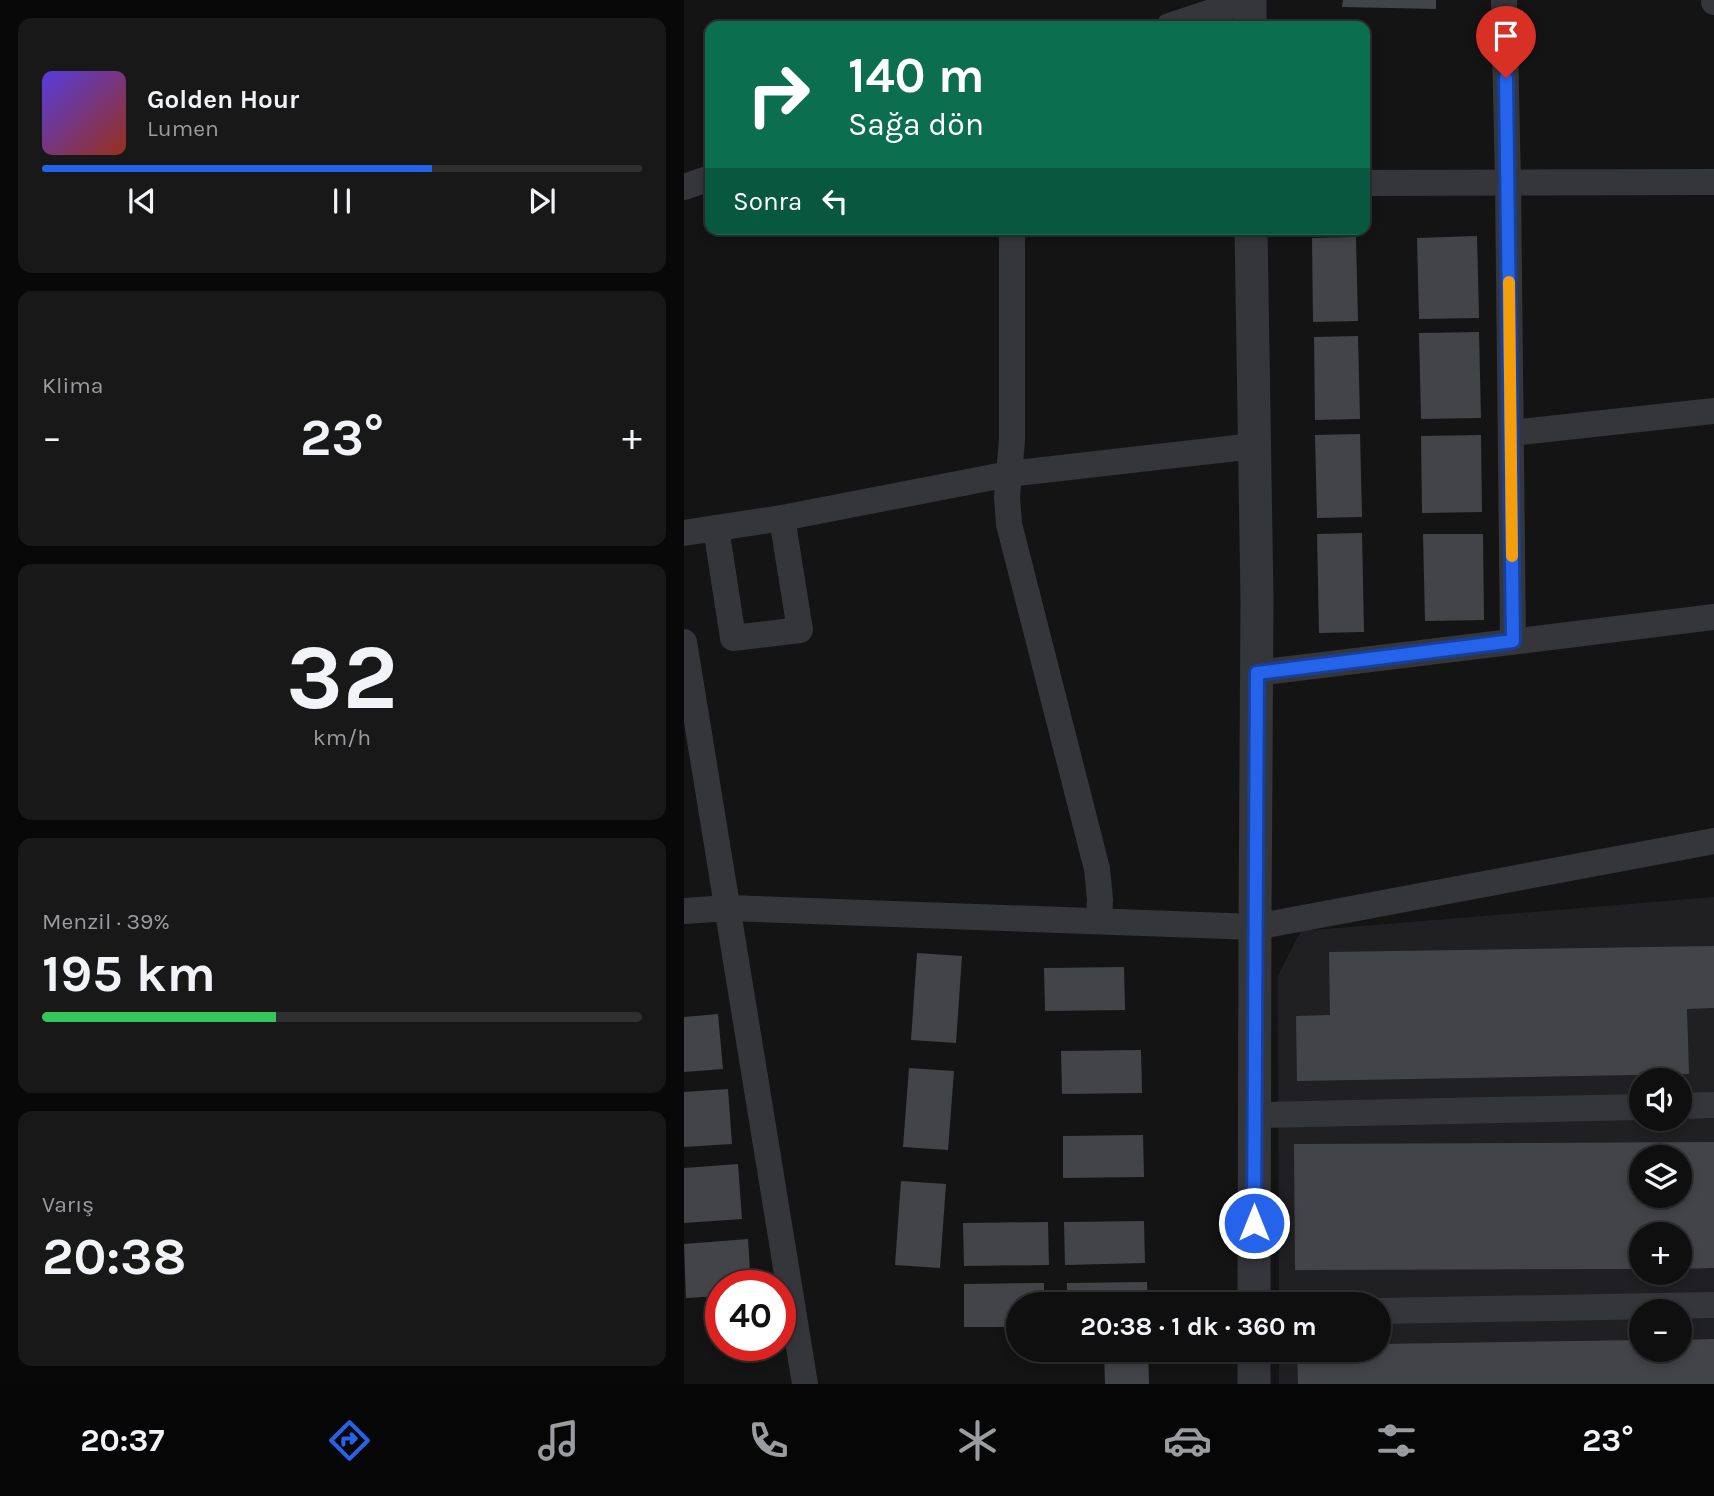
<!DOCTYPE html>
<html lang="tr">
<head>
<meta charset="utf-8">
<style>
  body { margin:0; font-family:Karla,sans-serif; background:#181819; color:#f1f3f6; height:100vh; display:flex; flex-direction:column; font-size:26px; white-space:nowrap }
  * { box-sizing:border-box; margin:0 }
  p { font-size:23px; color:#9b9c9f }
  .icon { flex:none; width:38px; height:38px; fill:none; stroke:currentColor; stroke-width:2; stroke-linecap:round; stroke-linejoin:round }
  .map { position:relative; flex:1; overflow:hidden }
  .side { display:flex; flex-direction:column; gap:18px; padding:18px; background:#080809; width:684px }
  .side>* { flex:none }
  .guide { position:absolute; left:21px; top:21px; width:665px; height:214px; border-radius:14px; box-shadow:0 4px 10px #0003,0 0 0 2px #2f2f30; background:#0b6e4f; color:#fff; overflow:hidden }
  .buttons { position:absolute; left:945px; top:1068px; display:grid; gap:14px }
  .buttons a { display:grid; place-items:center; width:63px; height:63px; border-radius:50%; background:#0f0f10; box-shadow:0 4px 10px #0003,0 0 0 2px #2f2f30; font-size:35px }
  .speed { position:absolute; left:21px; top:1270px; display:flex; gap:14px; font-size:35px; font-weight:700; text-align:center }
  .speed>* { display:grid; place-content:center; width:91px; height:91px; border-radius:50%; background:#0f0f10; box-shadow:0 4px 10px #0003,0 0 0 2px #2f2f30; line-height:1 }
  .speed .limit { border:10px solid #d22; background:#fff; color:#111 }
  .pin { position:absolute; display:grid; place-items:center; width:60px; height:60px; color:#fff; margin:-72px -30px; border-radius:50% 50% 50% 0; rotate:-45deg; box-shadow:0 0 7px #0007 }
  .pin .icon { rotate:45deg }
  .me { position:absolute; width:77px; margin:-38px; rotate:0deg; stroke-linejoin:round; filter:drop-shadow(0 0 5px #0008) }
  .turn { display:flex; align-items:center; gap:24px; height:147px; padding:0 28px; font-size:32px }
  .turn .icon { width:91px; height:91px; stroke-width:2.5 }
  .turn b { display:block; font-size:49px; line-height:60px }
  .then { display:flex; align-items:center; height:66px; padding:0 28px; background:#0003; gap:14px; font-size:26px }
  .big { font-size:52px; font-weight:700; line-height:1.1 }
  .side .widget { flex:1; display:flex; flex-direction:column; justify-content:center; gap:10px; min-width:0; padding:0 24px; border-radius:14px; background:#181819 }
  .side .dial { align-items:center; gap:0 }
  .dial b { font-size:91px; line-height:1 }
  .song { display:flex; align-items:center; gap:21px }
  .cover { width:84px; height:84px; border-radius:10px; background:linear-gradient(135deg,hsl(250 70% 55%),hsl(10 70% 35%)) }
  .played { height:7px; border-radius:4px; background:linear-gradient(90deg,#2563eb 65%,#2f2f30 65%) }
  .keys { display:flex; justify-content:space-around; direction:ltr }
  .heat { display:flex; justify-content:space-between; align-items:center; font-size:38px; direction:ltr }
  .charge { height:10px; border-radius:5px; background:linear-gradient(90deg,#34c759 39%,#2f2f30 0) }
  .trip { position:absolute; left:322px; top:1292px; width:385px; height:70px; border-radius:35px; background:#0f0f10; box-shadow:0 4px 10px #0003,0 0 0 2px #2f2f30; font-weight:700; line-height:70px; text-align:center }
  .tabs { display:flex; height:112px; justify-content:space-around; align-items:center; background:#060606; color:#9b9c9f }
  .tabs .icon { width:49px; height:49px }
  .tabs .active { color:#2563eb }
  .tabs b { font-size:32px; color:#f1f3f6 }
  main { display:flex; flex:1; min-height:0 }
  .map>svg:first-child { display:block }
  .built { fill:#202022; fill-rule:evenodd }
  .building { fill:#434448; fill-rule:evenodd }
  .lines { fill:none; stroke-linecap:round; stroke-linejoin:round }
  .minor { stroke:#35363a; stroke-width:26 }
  .tertiary { stroke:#35363a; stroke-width:33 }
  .route-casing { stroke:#184099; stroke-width:18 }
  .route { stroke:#2563eb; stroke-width:12 }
  .slow { stroke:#f59e0b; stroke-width:12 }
</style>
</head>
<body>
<main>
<section class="side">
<div class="widget">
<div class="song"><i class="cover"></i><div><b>Golden Hour</b><p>Lumen</p></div></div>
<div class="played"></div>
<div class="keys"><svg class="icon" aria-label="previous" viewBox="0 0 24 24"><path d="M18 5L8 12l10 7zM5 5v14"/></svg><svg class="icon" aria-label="pause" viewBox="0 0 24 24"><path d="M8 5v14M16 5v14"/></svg><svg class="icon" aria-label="next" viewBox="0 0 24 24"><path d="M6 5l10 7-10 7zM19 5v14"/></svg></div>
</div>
<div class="widget"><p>Klima</p>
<div class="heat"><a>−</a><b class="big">23°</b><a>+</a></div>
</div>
<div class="widget dial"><b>32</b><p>km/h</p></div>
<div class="widget"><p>Menzil · 39%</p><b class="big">195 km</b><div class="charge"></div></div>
<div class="widget"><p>Varış</p><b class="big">20:38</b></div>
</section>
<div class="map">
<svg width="1030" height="1384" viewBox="0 0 1030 1384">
  <rect width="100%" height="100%" fill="#141415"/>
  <path class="built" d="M 1030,897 L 1030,1384 L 595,1384 L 595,1349 L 695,1349 L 695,1304 L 595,1304 L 594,975 L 617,931 ZM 957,1080 L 996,1080 L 996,1118 L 957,1118 ZM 957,1157 L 996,1157 L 996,1195 L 957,1195 ZM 957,1234 L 996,1234 L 996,1272 L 957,1272 ZM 957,1311 L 996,1311 L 996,1349 L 957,1349 Z"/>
  <g class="building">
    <path d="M 659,0 L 752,0 L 752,9 L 658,7 Z"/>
    <path d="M 793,236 L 795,318 L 735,319 L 733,238 Z"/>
    <path d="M 672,237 L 674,321 L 629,322 L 628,238 Z"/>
    <path d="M 795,332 L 797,418 L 737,419 L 735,333 Z"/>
    <path d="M 674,336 L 676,419 L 631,420 L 630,337 Z"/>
    <path d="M 676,434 L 678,517 L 633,518 L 631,435 Z"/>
    <path d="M 797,435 L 798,512 L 738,513 L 737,436 Z"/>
    <path d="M 678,533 L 680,632 L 635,633 L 633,534 Z"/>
    <path d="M 739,534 L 799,534 L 800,620 L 741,621 Z"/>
    <path d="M 1030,946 L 1030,1008 L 1003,1009 L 1005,1074 L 613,1081 L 612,1016 L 646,1015 L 645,952 Z"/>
    <path d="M 233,953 L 278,956 L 272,1043 L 227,1040 Z"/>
    <path d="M 440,967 L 441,1010 L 361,1011 L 360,968 Z"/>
    <path d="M 34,1014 L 39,1069 L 0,1072 L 0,1017 Z"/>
    <path d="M 457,1050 L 458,1093 L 378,1094 L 377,1051 Z"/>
    <path d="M 225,1068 L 270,1071 L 264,1150 L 219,1147 Z"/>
    <path d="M 44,1089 L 48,1144 L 0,1147 L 0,1092 Z"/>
    <path d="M 459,1135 L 460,1177 L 379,1178 L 379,1136 Z"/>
    <path d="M 1030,1142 L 1030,1268 L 996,1269 L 996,1234 L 957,1234 L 957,1269 L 611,1270 L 610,1144 ZM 957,1157 L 996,1157 L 996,1195 L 957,1195 Z"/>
    <path d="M 54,1164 L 58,1219 L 0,1223 L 0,1168 Z"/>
    <path d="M 217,1181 L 262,1184 L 256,1268 L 211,1265 Z"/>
    <path d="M 460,1221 L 461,1263 L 381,1265 L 380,1222 Z"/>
    <path d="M 364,1222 L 365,1265 L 280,1266 L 279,1223 Z"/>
    <path d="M 64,1239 L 67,1286 L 37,1286 L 37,1296 L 2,1298 L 0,1244 Z"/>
    <path d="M 463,1282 L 464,1304 L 383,1304 L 383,1283 Z"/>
    <path d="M 360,1283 L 360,1304 L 334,1304 L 334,1327 L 280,1327 L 280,1284 Z"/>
    <path d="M 1030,1339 L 1030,1384 L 614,1384 L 613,1349 L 695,1349 L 695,1344 L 957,1340 L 957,1349 L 996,1349 L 996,1340 Z"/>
    <path d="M 420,1349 L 464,1349 L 465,1384 L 421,1384 Z"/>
  </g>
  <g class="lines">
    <g class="minor">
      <path d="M 820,0 L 824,183 L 829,641"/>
      <path d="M 1030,0 L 1030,2"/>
      <path d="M 485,26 L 564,0"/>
      <path d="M 681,183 L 1030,182"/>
      <path d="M 0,187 L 26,178"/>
      <path d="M 827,433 L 1030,411"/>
      <path d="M 32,528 L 49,638 L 116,630 L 98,518"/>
      <path d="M 0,533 L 98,518 L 325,474 L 328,440 L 328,229"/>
      <path d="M 0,642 L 121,1384"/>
      <path d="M 573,673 L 1030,617"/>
      <path d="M 0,911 L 44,908 L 571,927 L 1030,841"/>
      <path d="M 415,921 L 416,899 L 413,869 L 325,524 L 323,497 L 325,474 L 570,446"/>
      <path d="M 996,1106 L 1030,1105"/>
      <path d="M 570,1115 L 957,1107"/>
      <path d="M 695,1311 L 1030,1305"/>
    </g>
    <g class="tertiary">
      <path d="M 566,0 L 566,26"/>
      <path d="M 567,229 L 573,599 L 571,927 L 570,1304"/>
      <path d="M 570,1384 L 570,1349"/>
    </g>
  </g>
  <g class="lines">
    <defs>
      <path id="route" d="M 570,1223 L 573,673 L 829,641 L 822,78"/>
    </defs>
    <use href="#route" class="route-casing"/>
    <use href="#route" class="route"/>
    <path class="slow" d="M 825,282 L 828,556"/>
  </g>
</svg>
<div class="buttons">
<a><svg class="icon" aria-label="sound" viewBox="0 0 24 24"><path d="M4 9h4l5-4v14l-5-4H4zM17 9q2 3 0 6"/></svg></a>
<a><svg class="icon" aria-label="layers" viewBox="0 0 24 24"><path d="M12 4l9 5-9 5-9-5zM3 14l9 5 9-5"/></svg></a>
<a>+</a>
<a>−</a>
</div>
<div class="speed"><div class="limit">40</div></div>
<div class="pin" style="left:822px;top:78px;background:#d93025"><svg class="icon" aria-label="arrive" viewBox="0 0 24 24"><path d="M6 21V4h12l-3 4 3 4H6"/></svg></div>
<svg class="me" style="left:570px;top:1223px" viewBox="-20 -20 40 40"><circle r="17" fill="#2563eb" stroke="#fff" stroke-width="3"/><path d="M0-11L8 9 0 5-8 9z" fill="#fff"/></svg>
<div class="trip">20:38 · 1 dk · 360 m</div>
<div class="guide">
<div class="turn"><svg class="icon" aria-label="right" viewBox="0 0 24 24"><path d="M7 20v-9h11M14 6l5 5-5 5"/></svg><div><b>140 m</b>Sağa dön</div></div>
<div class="then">Sonra<svg class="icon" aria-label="left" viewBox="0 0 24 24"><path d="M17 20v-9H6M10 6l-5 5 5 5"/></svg></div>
</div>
</div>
</main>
<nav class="tabs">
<b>20:37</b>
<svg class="icon active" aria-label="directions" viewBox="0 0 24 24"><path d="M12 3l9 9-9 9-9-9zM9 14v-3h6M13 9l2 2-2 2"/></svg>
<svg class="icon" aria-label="music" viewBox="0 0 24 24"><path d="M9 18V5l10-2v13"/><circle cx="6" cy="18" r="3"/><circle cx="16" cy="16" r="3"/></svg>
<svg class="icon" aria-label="phone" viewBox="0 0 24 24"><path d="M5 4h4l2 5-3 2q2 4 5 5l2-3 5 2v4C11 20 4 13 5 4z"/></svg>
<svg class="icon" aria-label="climate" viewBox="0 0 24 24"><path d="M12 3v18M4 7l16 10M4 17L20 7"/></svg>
<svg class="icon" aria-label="car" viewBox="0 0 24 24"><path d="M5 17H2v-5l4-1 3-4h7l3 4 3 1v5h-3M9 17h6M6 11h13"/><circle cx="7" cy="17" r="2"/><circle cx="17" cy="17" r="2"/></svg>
<svg class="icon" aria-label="filters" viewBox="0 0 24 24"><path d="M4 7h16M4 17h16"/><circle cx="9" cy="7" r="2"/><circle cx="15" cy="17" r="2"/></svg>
<b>23°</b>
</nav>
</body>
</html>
